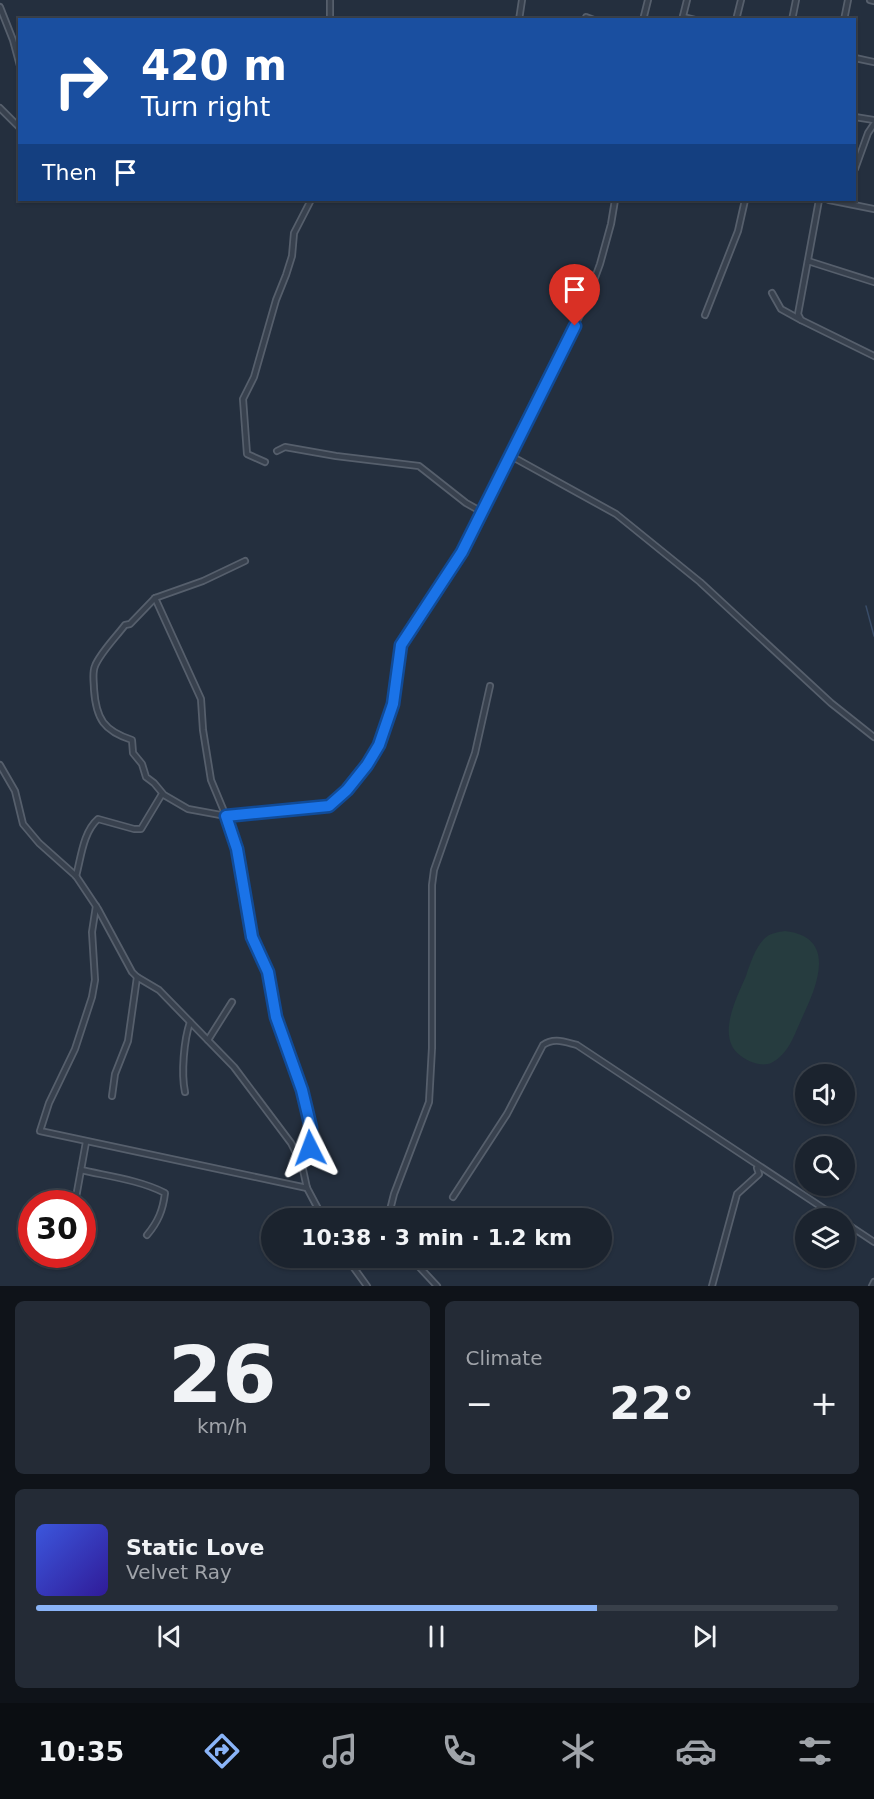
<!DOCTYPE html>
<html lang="en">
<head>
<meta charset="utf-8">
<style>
  body { margin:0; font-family:"DejaVu Sans",sans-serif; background:#242b36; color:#f1f3f6; height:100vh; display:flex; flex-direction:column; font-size:22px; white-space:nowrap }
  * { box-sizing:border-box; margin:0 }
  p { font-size:20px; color:#a0a4aa }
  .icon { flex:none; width:33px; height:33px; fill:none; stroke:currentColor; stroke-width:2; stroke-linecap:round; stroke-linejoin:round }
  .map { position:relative; height:1286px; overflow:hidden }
  .side { display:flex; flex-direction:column; gap:15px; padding:15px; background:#0f1319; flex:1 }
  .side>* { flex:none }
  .hud { position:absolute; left:18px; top:18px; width:838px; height:183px; border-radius:0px; box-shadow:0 2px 4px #0004,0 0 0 2px #39404a; background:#1a4fa0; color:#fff; overflow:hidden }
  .controls { position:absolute; left:795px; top:1064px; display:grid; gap:12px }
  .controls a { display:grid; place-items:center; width:60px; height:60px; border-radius:50%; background:#1b232e; box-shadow:0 2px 4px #0004,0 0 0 2px #39404a; font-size:30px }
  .speed { position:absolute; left:18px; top:1190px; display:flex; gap:12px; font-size:30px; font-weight:700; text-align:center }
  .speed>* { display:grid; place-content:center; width:78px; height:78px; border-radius:50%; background:#1b232e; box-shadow:0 2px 4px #0004,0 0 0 2px #39404a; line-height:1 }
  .speed .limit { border:9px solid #d22; background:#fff; color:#111 }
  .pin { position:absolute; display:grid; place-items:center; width:51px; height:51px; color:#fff; margin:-62px -26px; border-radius:50% 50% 50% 0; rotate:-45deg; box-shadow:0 0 6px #0007 }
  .pin .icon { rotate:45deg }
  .me { position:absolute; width:66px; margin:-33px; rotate:357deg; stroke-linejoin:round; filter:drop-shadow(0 0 4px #0008) }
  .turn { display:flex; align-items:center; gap:21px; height:126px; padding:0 24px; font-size:27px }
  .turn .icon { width:78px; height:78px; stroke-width:2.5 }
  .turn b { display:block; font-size:42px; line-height:51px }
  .then { display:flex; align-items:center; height:57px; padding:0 24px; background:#0003; gap:12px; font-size:22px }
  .big { font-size:45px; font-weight:700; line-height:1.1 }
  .side .card { flex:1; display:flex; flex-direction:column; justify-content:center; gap:9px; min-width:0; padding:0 21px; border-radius:9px; background:#242b36 }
  .side .dial { align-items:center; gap:0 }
  .dial b { font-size:78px; line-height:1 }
  .song { display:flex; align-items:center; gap:18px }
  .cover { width:72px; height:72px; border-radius:9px; background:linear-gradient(135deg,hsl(230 70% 55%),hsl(250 70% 35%)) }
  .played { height:6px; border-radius:3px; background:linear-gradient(90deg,#8ab4f8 70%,#39404a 70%) }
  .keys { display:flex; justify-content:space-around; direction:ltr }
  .heat { display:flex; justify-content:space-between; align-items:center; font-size:33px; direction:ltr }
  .side .tiles { flex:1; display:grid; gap:15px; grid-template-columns:1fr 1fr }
  .card:last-child { grid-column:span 2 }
  .trip { position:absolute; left:261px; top:1208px; width:351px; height:60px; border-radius:30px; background:#1b232e; box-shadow:0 2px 4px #0004,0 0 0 2px #39404a; font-weight:700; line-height:60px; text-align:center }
  .dock { display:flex; height:96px; justify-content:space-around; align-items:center; background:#0b0e12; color:#a0a4aa }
  .dock .icon { width:42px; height:42px }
  .dock .selected { color:#8ab4f8 }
  .dock b { font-size:27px; color:#f1f3f6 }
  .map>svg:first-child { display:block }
  .green { fill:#263c3f }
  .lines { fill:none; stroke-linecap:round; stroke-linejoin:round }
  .stream { stroke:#394c67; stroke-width:1.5 }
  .minor-casing { stroke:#565f6c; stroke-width:8 }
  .minor { stroke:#38414e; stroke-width:4.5 }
  .route-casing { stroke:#114b97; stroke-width:15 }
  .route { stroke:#1a73e8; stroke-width:10 }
</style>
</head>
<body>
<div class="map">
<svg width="874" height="1286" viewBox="0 0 874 1286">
  <rect width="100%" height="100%" fill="#242f3e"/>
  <path class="green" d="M 785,931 C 839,937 816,988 802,1018 C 794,1035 789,1054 771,1063 C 762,1067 749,1062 741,1056 C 715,1038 737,997 746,976 C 750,964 755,948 764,939 C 770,933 778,932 785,931 Z"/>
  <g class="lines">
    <path class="stream" d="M 866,606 L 874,636"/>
    <defs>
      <g id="minor">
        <path d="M 870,0 L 874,1"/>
        <path d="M 0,7 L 13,40 L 20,66"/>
        <path d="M 683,17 L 695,20"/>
        <path d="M 330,20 L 330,0"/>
        <path d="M 519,20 L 522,0"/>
        <path d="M 585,20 L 586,17 L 594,20"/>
        <path d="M 643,20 L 648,0"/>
        <path d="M 682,20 L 687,0"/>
        <path d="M 736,20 L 741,0"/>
        <path d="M 792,20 L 796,0"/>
        <path d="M 844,20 L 848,0"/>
        <path d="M 855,58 L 874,62"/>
        <path d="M 0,108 L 20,128"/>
        <path d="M 855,117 L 874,120"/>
        <path d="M 855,169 L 868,133 L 874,124"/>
        <path d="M 819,200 L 798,314 L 801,320 L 874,356"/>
        <path d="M 829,200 L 874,209"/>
        <path d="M 808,261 L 874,282"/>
        <path d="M 772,293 L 781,309 L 801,320"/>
        <path d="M 705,315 L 738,231 L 745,200"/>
        <path d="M 277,451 L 285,447 L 336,456 L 419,466 L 466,503 L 482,512"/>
        <path d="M 511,456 L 616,514 L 700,582 L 831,703 L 874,737"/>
        <path d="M 265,462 L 247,454 L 243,399 L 254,377 L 276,300 L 286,275 L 292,256 L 294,233 L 311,200"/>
        <path d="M 245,561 L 203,581 L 155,598 L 130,624 L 125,625 C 116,637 100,653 95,666 C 92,673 94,682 94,689 C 96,719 104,731 132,740 L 133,753 L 142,764 L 146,777 L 154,783 L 164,795 L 188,809 L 226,816 L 272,813 L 329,806 L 347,791 L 379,745 L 394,704 L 401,645 L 462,552 L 585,305 L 600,264 L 611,224 L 615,200"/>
        <path d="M 155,598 L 201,699 L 203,730 L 211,780 L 233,833 L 249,925 L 268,972 L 276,1017 L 301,1090 L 311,1128 L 310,1148 L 302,1165"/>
        <path d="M 0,765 L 15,791 L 23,824 L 39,843 L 76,876 L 98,909 L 132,972 L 137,977 L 159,990 L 234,1067 L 291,1143 L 302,1165 L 307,1188 L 323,1218"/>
        <path d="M 76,876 C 81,858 83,832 98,819 L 134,829 L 141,829 L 162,794"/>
        <path d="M 96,906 L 92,932 L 95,980 L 92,997 L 75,1049 L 49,1103 L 40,1131 L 307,1188"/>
        <path d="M 208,1040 L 232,1002"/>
        <path d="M 185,1092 C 181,1073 184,1040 190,1022"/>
        <path d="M 112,1096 L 115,1074 L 128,1041 L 137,977"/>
        <path d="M 81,1170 C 107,1176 140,1180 165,1193 C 163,1210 158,1222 147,1235"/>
        <path d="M 453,1197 L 507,1114 L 543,1045 C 554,1037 565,1042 577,1045 L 838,1218"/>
        <path d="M 75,1203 L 86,1142"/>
        <path d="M 388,1218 L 394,1194 L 429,1102 L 432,1048 L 432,885 L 434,870 L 475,753 L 490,686"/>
        <path d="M 844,1222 L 874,1242"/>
        <path d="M 346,1257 L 367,1286"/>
        <path d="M 410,1257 L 437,1286"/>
        <path d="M 712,1286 L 737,1194 L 759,1174 L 757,1168"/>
        <path d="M 872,1286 L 874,1282"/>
      </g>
    </defs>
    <use href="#minor" class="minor-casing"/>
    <use href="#minor" class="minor"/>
  </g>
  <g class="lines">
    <defs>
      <path id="route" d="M 310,1148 L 311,1128 L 308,1115 L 302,1090 L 276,1017 L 268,972 L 252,937 L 237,849 L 226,816 L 329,806 L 347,790 L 367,765 L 379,745 L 393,704 L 401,645 L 462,552 L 575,326"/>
    </defs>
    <use href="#route" class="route-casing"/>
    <use href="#route" class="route"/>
  </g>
</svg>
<div class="controls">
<a><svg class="icon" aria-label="sound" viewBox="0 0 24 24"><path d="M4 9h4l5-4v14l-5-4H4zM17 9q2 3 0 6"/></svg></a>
<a><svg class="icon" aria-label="search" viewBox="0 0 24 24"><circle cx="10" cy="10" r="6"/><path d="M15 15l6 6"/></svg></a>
<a><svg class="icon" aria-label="layers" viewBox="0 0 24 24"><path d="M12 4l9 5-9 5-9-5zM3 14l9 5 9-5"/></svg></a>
</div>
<div class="speed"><div class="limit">30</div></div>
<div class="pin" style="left:575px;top:326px;background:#d93025"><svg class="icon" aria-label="arrive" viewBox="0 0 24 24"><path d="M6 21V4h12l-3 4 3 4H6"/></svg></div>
<svg class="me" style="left:310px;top:1148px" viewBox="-20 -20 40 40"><path d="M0-17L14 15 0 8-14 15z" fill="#1a73e8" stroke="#fff" stroke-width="4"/></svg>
<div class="trip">10:38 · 3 min · 1.2 km</div>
<div class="hud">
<div class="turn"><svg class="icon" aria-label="right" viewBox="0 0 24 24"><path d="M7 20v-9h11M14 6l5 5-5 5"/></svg><div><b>420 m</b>Turn right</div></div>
<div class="then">Then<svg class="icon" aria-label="arrive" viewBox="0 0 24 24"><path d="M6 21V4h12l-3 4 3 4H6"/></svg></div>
</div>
</div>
<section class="side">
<div class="tiles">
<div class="card dial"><b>26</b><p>km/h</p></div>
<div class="card"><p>Climate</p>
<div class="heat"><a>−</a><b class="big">22°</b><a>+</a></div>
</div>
<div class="card">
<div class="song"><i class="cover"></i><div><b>Static Love</b><p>Velvet Ray</p></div></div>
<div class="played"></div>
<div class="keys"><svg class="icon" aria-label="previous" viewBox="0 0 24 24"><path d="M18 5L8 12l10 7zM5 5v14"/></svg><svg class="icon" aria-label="pause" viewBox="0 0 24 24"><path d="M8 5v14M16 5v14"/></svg><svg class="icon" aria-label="next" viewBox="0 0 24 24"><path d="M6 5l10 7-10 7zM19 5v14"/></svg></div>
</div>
</div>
</section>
<nav class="dock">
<b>10:35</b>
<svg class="icon selected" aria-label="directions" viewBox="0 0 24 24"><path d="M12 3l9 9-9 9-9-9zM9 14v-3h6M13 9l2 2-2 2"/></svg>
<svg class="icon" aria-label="music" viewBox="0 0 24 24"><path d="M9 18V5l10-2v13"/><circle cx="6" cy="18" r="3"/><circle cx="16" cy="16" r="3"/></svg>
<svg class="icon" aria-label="phone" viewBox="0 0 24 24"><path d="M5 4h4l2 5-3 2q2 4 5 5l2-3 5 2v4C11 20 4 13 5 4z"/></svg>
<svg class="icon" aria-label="climate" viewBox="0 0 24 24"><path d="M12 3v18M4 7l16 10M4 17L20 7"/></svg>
<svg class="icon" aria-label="car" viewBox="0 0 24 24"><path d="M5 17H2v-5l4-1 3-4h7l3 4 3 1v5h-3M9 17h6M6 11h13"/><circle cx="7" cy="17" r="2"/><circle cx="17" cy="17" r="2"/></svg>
<svg class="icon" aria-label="filters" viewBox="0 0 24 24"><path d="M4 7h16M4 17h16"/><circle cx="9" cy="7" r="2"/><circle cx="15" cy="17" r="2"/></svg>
</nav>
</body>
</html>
